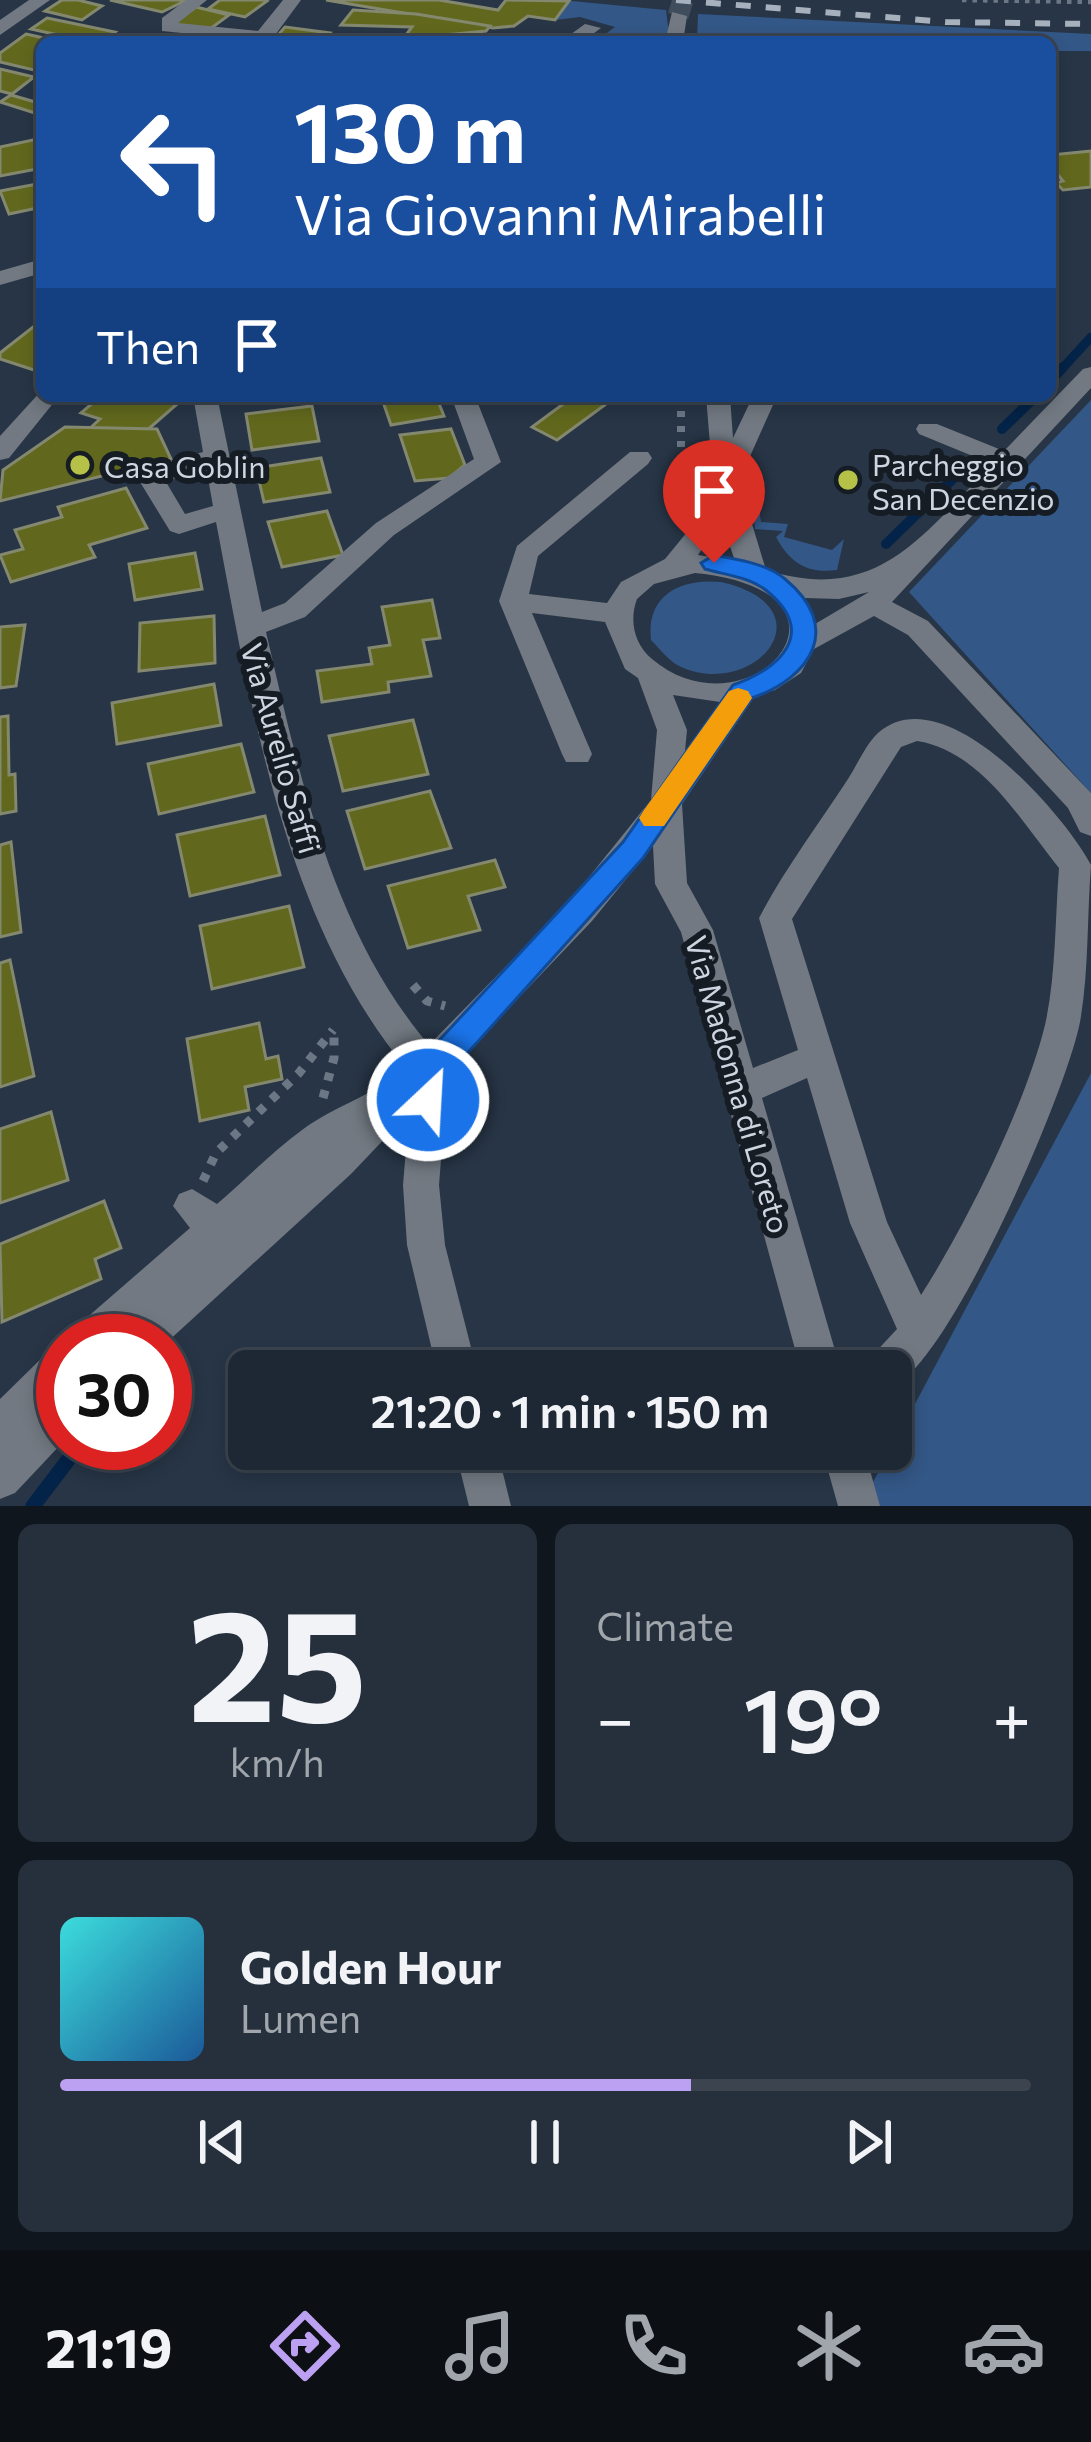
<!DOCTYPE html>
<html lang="en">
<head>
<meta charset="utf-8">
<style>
  body { margin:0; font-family:Commissioner,sans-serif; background:#25303c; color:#f1f3f6; height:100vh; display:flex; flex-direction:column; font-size:45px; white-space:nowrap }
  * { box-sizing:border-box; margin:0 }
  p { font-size:39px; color:#a0a6ac }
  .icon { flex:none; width:66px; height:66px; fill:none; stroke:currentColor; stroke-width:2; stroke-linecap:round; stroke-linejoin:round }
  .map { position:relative; height:1506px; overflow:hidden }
  .side { display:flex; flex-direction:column; gap:18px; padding:18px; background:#10161d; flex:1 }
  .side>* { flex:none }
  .guide { position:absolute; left:36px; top:36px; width:1020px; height:366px; border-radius:18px; box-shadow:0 6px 18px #0003,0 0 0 3px #3b444f; background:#1a4fa0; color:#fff; overflow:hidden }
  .speed { position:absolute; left:36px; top:1314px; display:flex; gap:24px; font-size:60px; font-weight:700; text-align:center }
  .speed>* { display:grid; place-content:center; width:156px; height:156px; border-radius:50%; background:#1d2834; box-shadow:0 6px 18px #0003,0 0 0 3px #3b444f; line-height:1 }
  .speed .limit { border:18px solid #d22; background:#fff; color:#111 }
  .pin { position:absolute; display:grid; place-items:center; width:102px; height:102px; color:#fff; margin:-123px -51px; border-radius:50% 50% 50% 0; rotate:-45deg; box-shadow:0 0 12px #0007 }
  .pin .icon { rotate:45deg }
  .me { position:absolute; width:132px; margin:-66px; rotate:25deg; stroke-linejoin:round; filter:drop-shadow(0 0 9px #0008) }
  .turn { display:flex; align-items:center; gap:42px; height:252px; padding:0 60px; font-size:54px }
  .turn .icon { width:156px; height:156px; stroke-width:2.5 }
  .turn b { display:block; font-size:84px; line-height:102px }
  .then { display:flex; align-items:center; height:114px; padding:0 60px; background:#0003; gap:24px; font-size:45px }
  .big { font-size:90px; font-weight:600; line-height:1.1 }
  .side .widget { flex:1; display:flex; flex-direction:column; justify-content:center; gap:18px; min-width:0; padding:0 42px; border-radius:18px; background:#25303c }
  .side .dial { align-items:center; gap:0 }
  .dial b { font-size:156px; line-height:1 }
  .song { display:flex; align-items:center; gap:36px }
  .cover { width:144px; height:144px; border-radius:18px; background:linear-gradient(135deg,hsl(180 70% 55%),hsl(210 70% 35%)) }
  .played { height:12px; border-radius:6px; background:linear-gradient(90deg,#bca0f2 65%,#3b444f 65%) }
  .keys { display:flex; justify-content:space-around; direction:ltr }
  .heat { display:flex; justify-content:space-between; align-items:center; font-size:66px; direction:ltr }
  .side .tiles { flex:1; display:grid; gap:18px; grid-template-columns:1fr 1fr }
  .widget:last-child { grid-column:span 2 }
  .trip { position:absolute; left:228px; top:1350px; width:684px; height:120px; border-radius:18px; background:#1d2834; box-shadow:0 6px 18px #0003,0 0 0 3px #3b444f; font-weight:600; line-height:120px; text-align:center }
  .tabs { display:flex; height:192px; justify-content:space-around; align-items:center; background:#0c1015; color:#a0a6ac }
  .tabs .icon { width:84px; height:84px }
  .tabs .on { color:#bca0f2 }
  .tabs b { font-size:54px; color:#f1f3f6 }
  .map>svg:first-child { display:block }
  .green { fill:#335786 }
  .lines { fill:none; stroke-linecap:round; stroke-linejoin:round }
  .stream-far2 { stroke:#042348; stroke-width:9 }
  .stream-far1 { stroke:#042348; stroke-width:10 }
  .stream { stroke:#042348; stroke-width:15 }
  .building { fill:#61681d; stroke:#84886f; stroke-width:3 }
  .minor-tunnel { stroke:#404d5d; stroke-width:21; stroke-dasharray:21 10; stroke-linecap:butt }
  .path-far2 { stroke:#6b7785; stroke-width:4.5; stroke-dasharray:4.5 6; stroke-linecap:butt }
  .path-far1 { stroke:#6b7785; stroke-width:8; stroke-dasharray:6 9; stroke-linecap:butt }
  .path { stroke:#6b7785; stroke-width:9; stroke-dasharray:8 10; stroke-linecap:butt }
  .minor { fill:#727982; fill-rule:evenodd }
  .rail { stroke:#a7b1be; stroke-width:6; stroke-dasharray:15 15; stroke-linecap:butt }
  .route { fill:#1a73e8; stroke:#114b97; stroke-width:3 }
  .slow { fill:#f59e0b }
  .poi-dot { fill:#b6c148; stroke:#161c24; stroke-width:4.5 }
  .labels { text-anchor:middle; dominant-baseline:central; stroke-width:12; stroke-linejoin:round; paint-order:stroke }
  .poi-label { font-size:30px; fill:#ccd5e0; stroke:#161c24; text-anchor:start }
  .street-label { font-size:30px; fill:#ccd5e0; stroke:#161c24 }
</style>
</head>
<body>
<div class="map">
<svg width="1091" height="1506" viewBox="0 0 1091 1506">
  <rect width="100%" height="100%" fill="#273546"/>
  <g class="green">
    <path d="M 561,0 L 666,10 L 670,42 L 596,41 L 615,27 L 580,17 L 555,20 L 568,2 Z"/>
    <path d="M 698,14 L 1091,34 L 1091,51 L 1050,51 L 1050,42 L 697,42 Z"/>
    <path d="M 1091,400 L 1091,793 L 909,592 Z"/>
    <path d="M 751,491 L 757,491 L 761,522 L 788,524 L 784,537 L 832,550 L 844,539 L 837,570 C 807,574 790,563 776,537 L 783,531 L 755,529 Z"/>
    <path d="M 721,582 C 832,607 755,702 679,666 C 669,661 659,648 651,640 C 646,596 679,578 721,582 Z"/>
    <path d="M 1091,1073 L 1091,1506 L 860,1506 L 891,1449 Z"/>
  </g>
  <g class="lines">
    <path class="stream-far2" d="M 1061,370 L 1091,337"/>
    <g class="stream-far1">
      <path d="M 1050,382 L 1063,367"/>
      <path d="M 1002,429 L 1036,396"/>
      <path d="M 886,544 L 958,474"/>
    </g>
    <path class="stream" d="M 33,1506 L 81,1443"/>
  </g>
  <g class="building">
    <path d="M 62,0 L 78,0 L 102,6 L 82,20 L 45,11 Z"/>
    <path d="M 110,0 L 187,0 L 162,12 Z"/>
    <path d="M 220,0 L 265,0 L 267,1 L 245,17 L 208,9 Z"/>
    <path d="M 326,0 L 439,0 L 498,10 L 506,0 L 569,1 L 555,20 L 528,16 L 514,26 L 493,28 Z"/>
    <path d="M 196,7 L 229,15 L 206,32 L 172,24 Z"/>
    <path d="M 353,10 L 416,14 L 490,26 L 486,31 L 403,39 L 412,27 L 341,25 Z"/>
    <path d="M 47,18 L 115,32 L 102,42 L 90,42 L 31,29 Z"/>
    <path d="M 285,27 L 330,33 L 323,42 L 272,42 Z"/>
    <path d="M 26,34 L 62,42 L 42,42 L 38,71 L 0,62 L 0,53 Z"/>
    <path d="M 0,69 L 34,77 L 12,94 L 0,91 Z"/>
    <path d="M 11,95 L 42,104 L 42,108 L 35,113 L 0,102 Z"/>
    <path d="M 42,138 L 42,168 L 0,176 L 0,147 Z"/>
    <path d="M 1091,151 L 1091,187 L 1063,190 L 1056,183 L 1063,181 L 1050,165 L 1050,155 Z"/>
    <path d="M 42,183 L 42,207 L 9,214 L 0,191 Z"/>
    <path d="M 42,320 L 42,364 L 34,370 L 0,359 L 0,353 Z"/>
    <path d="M 101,396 L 183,396 L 185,397 L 145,432 L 158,456 L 86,473 L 67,436 L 87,431 L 100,419 L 81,413 Z"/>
    <path d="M 381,396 L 436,396 L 444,416 L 391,425 Z"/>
    <path d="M 574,396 L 617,396 L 557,440 L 532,427 Z"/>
    <path d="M 312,406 L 319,441 L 252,450 L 246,414 Z"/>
    <path d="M 65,427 L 157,429 L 171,459 L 0,501 L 3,470 Z"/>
    <path d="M 451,429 L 465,465 L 449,478 L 415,481 L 400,435 Z"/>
    <path d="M 321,458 L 330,492 L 264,502 L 256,468 Z"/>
    <path d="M 126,488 L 147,528 L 89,545 L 95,557 L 11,582 L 0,555 L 23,549 L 15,530 L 62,517 L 58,507 Z"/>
    <path d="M 327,511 L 343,555 L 282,567 L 268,522 Z"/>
    <path d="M 195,553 L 202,589 L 135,600 L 129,564 Z"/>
    <path d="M 432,600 L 440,638 L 423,640 L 431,676 L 388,682 L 389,692 L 322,702 L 317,671 L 372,664 L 369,648 L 390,645 L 382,607 Z"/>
    <path d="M 214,616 L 215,663 L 139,671 L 140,623 Z"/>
    <path d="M 25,625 L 16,686 L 0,688 L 0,627 Z"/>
    <path d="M 214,684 L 221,725 L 117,744 L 112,703 Z"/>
    <path d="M 8,716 L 9,775 L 15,774 L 16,811 L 0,814 L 0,717 Z"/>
    <path d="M 413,720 L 428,774 L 343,791 L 329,736 Z"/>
    <path d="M 241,744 L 254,792 L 159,814 L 148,764 Z"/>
    <path d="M 430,791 L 451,848 L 365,869 L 347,811 Z"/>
    <path d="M 265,816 L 280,875 L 190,896 L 177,835 Z"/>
    <path d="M 11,842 L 21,932 L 0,937 L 0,845 Z"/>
    <path d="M 495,860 L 505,887 L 468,896 L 480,930 L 408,948 L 388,886 Z"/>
    <path d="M 289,906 L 304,967 L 212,989 L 200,926 Z"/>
    <path d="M 10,960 L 34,1076 L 0,1087 L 0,963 Z"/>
    <path d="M 259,1023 L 266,1059 L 278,1056 L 282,1079 L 245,1087 L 249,1110 L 200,1121 L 187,1039 Z"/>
    <path d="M 51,1112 L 68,1180 L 0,1203 L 0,1129 Z"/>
    <path d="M 104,1201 L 121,1248 L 95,1259 L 101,1279 L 2,1322 L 0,1244 Z"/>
  </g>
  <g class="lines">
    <path class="minor-tunnel" d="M 678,16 L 683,0"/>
    <path class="path-far2" d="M 962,0 L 1091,2"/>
    <path class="path-far1" d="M 681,396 L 681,502"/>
    <g class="path">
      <path d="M 413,985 L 427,1001 L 445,1006"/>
      <path d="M 323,1098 L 334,1058 L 334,1029"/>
      <path d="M 203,1181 L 216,1153 L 299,1073 L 333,1030"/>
    </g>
    <g class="minor">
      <path d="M 29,0 L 50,0 L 0,35 L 0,20 Z"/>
      <path d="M 186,0 L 207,0 L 178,23 L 258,31 L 283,0 L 301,0 L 270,42 L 162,31 L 162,18 Z"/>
      <path d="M 672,12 L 687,16 L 683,42 L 665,42 Z"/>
      <path d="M 585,24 L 601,28 L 582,42 L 560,42 Z"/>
      <path d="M 42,259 L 42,273 L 0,285 L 0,271 Z"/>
      <path d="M 1091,367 L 1091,388 L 892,602 L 928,621 L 1091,793 L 1091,836 L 1080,832 L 1068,808 L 908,635 L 874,616 L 814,649 L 801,673 L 775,690 L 755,696 L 682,804 L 687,883 L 713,930 L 753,1068 L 798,1050 L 759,918 C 784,870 818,825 848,779 C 857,765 866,744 878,733 C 944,675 1064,814 1091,865 C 1087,916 1089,972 1080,1022 C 1067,1090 951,1362 891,1388 L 891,1371 L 865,1371 L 871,1357 L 897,1329 L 850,1223 L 807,1078 L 762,1098 L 841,1371 L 801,1371 L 681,932 L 655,884 L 653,846 L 592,921 L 448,1072 L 439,1185 L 445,1245 L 477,1371 L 437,1371 L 407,1245 L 403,1185 L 409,1113 L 351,1174 L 165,1344 L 121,1339 L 70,1341 L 76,1327 L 190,1228 L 173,1206 L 179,1194 L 192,1189 L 217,1204 C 245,1180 272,1152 302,1130 C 332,1107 383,1091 406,1068 C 283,919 251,705 216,522 L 179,534 L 170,531 L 140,482 L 150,467 L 203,452 L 193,396 L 217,396 L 262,612 L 285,603 L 376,523 L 474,459 L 451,396 L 475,396 L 501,462 L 394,535 L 305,617 L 266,632 C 299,774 332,931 429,1045 L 568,903 L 651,800 L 657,730 L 638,678 L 625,669 L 605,622 L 532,613 L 592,754 L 588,762 L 566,762 L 562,754 L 499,601 L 517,546 L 630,452 L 648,452 L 652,458 L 648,464 L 538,556 L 529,594 L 607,603 L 621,582 L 665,559 L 692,526 L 713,481 L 706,396 L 730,396 L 733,438 L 753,396 L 777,396 L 739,481 L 766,570 C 877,605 922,536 992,464 L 919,434 L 916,429 L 919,424 L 937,424 L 1004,451 L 1083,369 ZM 206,467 L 213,506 L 185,514 L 166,482 ZM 721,520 L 735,561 L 698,555 ZM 695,573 C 882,592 749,741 652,659 C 634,644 629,620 637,599 L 654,584 ZM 869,592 L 815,624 L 805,598 L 839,599 ZM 673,695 L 720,702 L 685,751 L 687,730 ZM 917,741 C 981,751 1021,821 1059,868 C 1055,919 1056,976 1045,1025 C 1025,1106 966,1225 921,1295 L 887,1222 L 792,919 L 901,747 Z"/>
      <path d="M 42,390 L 42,396 L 59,396 L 9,458 L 0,460 L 0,436 Z"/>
      <path d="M 63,1345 L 63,1442 L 15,1493 L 0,1499 L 0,1399 L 49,1351 Z"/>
      <path d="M 455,1449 L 497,1449 L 511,1506 L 469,1506 Z"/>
      <path d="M 822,1449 L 864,1449 L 880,1506 L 838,1506 Z"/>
    </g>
    <path class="rail" d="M 676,0 L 946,22 L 1091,24"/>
  </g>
  <path class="route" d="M 714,555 C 738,560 766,563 785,579 C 843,627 812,677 752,698 L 643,858 L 446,1077 L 439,1110 L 428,1114 L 416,1110 L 411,1100 L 419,1062 L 623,842 L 733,685 C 780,669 818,633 767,591 C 750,577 726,575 705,569 L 701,563 Z"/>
  <path class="slow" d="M 738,688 L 748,691 L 752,698 L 748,704 L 664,826 L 644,826 L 639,818 L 644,810 L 729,691 Z"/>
  <g class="poi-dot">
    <circle cx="80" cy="465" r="12"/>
    <circle cx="848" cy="480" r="12"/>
  </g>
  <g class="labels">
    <g class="poi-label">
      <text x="872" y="463">Parcheggio<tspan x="872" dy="34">San Decenzio</tspan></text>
      <text x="104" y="465">Casa Goblin</text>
    </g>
    <g class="street-label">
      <text transform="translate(282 748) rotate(74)">Via Aurelio Saffi</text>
      <text transform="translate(739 1084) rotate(74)">Via Madonna di Loreto</text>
    </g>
  </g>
</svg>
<div class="speed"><div class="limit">30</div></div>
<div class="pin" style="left:714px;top:563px;background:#d93025"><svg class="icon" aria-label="arrive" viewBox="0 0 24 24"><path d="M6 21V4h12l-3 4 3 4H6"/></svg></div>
<svg class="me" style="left:428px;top:1100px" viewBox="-20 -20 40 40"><circle r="17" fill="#1a73e8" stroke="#fff" stroke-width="3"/><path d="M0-11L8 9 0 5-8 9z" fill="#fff"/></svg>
<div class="trip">21:20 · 1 min · 150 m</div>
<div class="guide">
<div class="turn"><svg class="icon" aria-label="left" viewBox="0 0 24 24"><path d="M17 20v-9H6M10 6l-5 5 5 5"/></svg><div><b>130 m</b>Via Giovanni Mirabelli</div></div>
<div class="then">Then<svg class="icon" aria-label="arrive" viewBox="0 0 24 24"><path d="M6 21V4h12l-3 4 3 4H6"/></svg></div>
</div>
</div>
<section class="side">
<div class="tiles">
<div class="widget dial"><b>25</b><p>km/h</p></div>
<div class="widget"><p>Climate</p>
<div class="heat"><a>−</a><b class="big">19°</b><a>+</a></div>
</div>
<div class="widget">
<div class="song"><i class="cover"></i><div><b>Golden Hour</b><p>Lumen</p></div></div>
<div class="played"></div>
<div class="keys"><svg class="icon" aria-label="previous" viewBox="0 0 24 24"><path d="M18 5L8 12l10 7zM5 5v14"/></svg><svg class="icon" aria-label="pause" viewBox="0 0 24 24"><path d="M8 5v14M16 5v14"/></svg><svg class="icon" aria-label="next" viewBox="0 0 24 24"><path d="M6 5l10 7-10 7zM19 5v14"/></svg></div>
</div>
</div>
</section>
<nav class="tabs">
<b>21:19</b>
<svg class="icon on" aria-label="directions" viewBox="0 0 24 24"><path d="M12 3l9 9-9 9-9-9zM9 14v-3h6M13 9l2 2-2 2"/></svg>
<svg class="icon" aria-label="music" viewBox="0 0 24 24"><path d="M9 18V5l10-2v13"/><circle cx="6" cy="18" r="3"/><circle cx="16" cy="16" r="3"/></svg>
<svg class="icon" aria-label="phone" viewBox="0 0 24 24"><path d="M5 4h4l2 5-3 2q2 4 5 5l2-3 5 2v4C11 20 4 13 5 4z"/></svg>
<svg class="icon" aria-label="climate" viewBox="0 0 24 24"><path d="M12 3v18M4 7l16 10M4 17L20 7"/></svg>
<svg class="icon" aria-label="car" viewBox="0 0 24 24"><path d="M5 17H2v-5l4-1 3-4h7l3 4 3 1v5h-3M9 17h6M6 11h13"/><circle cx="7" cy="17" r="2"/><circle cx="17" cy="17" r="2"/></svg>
</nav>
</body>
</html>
